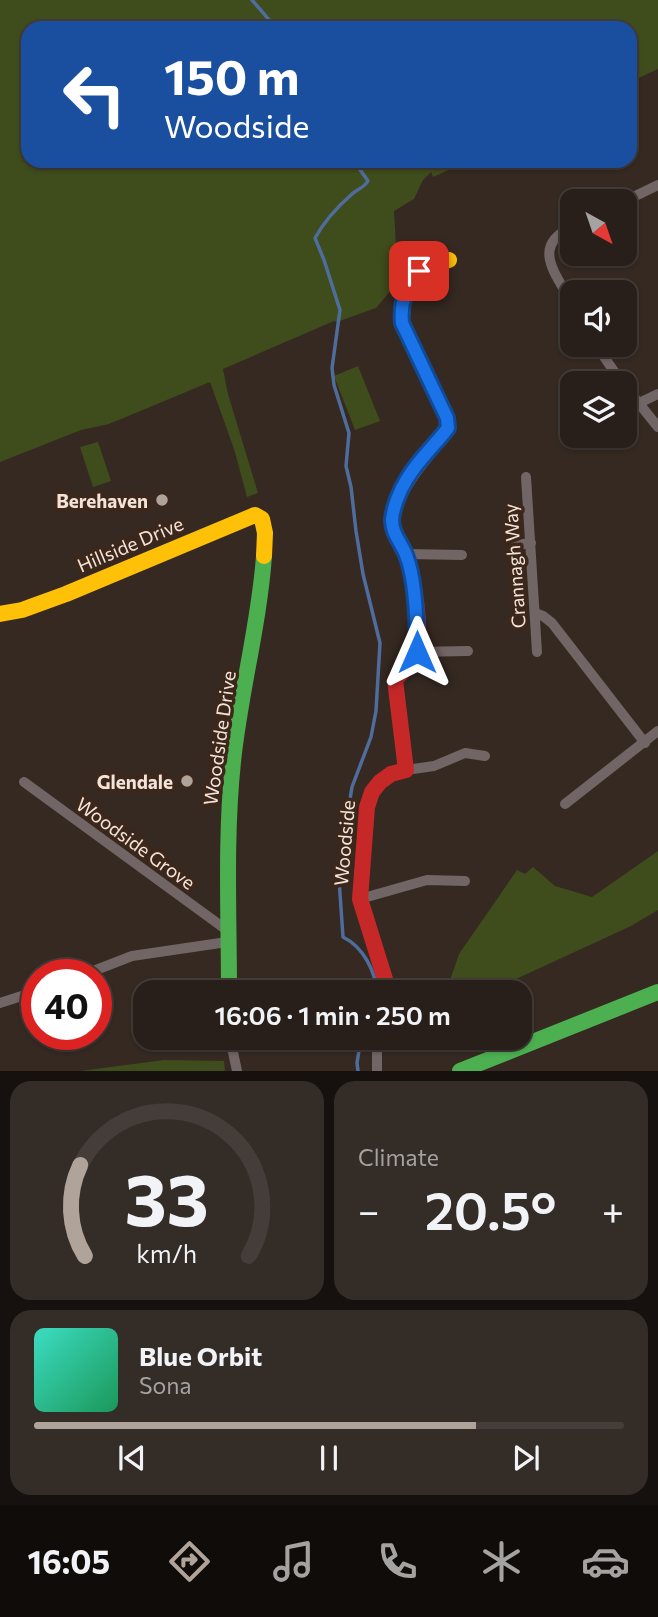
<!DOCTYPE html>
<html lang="en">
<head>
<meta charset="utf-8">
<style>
  body { margin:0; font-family:Commissioner,sans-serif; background:#342c27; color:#f1f3f6; height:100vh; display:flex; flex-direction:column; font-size:26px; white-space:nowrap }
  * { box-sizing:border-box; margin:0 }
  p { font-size:23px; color:#a5a2a2 }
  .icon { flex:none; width:38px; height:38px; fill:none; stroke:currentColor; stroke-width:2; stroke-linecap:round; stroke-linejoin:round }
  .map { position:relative; height:1071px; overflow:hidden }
  .panel { display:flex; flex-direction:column; gap:10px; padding:10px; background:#16110e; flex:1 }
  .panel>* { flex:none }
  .guide { position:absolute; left:21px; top:21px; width:616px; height:147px; border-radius:21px; box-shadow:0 2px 5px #0004,0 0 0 2px #443d39; background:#1a4fa0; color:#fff; overflow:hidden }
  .needle { width:46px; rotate:140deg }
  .fabs { position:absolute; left:560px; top:189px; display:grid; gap:14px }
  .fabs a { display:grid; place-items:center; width:77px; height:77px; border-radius:14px; background:#281f1a; box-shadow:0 2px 5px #0004,0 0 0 2px #443d39; font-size:35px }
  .speed { position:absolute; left:21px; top:959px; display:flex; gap:14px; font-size:35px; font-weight:700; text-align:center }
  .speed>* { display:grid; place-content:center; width:91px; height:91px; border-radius:50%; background:#281f1a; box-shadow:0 2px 5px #0004,0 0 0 2px #443d39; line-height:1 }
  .speed .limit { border:10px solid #d22; background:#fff; color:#111 }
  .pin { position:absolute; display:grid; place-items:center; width:60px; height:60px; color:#fff; margin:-30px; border-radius:14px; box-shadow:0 4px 10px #0006 }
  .me { position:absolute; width:77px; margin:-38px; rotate:0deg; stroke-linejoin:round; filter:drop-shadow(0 0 5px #0008) }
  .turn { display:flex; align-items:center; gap:24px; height:147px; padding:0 28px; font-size:32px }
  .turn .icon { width:91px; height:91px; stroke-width:2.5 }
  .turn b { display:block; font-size:49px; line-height:60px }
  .big { font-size:52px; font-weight:600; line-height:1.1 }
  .panel .card { flex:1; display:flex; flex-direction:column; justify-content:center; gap:10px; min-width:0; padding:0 24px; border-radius:21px; background:#342c27 }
  .panel .dial { align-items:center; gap:0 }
  .dial svg { height:182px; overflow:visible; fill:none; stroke:#443d39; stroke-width:7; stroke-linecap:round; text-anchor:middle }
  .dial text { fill:#f1f3f6; stroke:none }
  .song { display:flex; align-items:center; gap:21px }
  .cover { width:84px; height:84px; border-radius:10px; background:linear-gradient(135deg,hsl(170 70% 55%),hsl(150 70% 35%)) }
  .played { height:7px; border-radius:4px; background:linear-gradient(90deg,#b0a39a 75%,#443d39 75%) }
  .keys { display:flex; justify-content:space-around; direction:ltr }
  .heat { display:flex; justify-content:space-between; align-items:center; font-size:38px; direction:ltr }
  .panel .tiles { flex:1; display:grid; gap:10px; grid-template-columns:1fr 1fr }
  .card:last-child { grid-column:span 2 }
  .trip { position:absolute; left:133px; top:980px; width:399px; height:70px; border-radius:21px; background:#281f1a; box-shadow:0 2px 5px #0004,0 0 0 2px #443d39; font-weight:600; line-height:70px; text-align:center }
  .tab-bar { display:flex; height:112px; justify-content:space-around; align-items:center; background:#100c0a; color:#a5a2a2 }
  .tab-bar .icon { width:49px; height:49px }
  .tab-bar .selected { color:#b0a39a }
  .tab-bar b { font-size:32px; color:#f1f3f6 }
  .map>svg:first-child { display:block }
  .green { fill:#3f4c1c }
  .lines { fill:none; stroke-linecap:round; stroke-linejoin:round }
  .stream { stroke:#4f6d9c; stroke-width:3.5 }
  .street { stroke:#716565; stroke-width:10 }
  .fast { stroke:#4caf50; stroke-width:16 }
  .slow { stroke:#ffc107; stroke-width:16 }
  .jam { stroke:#c62828; stroke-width:16 }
  .route-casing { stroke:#114b97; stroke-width:18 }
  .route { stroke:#1a73e8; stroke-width:12 }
  .poi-dot { fill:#b0a39a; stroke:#3d271a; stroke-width:2.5 }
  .labels { text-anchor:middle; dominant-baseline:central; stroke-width:7; stroke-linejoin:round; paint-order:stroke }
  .poi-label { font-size:19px; font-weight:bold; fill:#f3e4db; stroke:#3d271a; text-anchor:end }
  .street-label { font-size:19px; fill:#f3e4db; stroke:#3d271a }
</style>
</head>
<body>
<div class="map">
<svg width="658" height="1071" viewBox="0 0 658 1071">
  <rect width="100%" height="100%" fill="#352922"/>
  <g class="green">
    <path d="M 0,0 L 658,0 L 658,69 L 630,82 L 630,28 L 28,28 L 28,161 L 469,161 L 433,177 L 431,172 L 423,180 L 414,199 L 394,211 L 398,282 L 376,308 L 337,322 L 334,321 L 223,369 L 228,394 L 258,493 L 247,497 L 234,449 L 210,382 L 109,424 L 81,430 L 0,462 Z"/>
    <path d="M 358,366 L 380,421 L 355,430 L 334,376 Z"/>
    <path d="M 98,442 L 111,481 L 93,487 L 80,447 Z"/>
    <path d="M 658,851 L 658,910 L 631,926 L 488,992 L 446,992 L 459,954 L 517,870 L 525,874 L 533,867 L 555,886 L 592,897 Z"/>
    <path d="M 164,1060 L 224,1061 L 225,1071 L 80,1071 Z"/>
  </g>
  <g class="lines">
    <g class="stream">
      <path d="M 252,0 L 276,28"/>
      <path d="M 354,161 L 368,181 C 364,188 357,189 351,195 C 336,208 324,222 315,238 L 324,260 L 340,310 L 332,368 L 334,385 L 349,433 L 346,466 L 351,487 L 356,531 L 363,574 L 380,643 L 376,711 L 371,737 L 352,787 L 342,848 L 339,879 L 343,937 C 363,947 375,970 377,992"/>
      <path d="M 358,1071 L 357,1063 L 361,1038"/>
    </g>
    <g class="street">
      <path d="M 625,201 L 658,185"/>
      <path d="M 572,227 C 530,246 556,274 572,303"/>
      <path d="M 596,345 L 622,383"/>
      <path d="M 625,386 L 658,427"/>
      <path d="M 639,403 L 658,394"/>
      <path d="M 526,477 L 537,652"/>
      <path d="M 516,545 L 531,543"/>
      <path d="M 406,554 L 462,555"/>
      <path d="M 535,613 L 543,616 L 552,623 L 645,743"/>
      <path d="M 417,652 L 468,651"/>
      <path d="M 406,770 L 434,766 L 465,753 L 485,756"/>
      <path d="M 24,782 L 228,931"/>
      <path d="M 565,804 L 658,731"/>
      <path d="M 360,899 L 427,880 L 465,881"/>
      <path d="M 83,975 L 132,956 L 227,942"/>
      <path d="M 0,1003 L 37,991"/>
      <path d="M 230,1038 L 237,1071"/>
      <path d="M 377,1038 L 377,1071"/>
    </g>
    <g class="fast">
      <path d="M 229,992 C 229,916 225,838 233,762 C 240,693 259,626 264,556"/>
      <path d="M 460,1071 L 658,992"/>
    </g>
    <g class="slow">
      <path d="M 392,516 C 400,480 426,456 448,428 L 447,418 L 402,323 L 402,316 L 404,294 L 415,274 L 427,267 L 449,260"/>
      <path d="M 0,614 L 22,610 L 66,594 L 255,515 L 262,519 L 265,533 L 264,556"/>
    </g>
    <path class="jam" d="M 389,992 L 360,899 L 367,807 L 372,792 L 380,782 L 391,774 L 406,770 L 395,680 C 402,672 411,664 415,654 C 423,633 414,578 406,556 C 401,542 391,532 392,516"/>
  </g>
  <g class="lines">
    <defs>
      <path id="route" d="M 417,652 C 417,625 416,580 406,555 C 401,542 392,534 392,520 C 393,507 400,490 407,479 C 418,460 435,445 448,428 L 447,418 L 402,323 C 400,302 406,288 419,271"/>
    </defs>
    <use href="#route" class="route-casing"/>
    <use href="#route" class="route"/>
  </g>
  <g class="poi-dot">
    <circle cx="162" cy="500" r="7"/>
    <circle cx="187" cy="781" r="7"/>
  </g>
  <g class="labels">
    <g class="poi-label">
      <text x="148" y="500">Berehaven</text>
      <text x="173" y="781">Glendale</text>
    </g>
    <g class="street-label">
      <text transform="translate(130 544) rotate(-23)">Hillside Drive</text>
      <text transform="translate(514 566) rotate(-94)">Crannagh Way</text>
      <text transform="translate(219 738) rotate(-82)">Woodside Drive</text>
      <text transform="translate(136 843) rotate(36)">Woodside Grove</text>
      <text transform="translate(344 843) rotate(-85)">Woodside</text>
    </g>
  </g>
</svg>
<div class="fabs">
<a><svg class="needle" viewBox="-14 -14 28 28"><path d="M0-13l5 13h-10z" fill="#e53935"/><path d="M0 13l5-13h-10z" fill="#a5a2a2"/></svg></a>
<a><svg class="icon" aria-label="sound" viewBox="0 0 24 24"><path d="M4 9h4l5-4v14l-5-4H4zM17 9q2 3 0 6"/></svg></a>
<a><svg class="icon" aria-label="layers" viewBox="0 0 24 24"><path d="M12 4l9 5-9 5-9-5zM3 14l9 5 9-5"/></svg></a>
</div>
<div class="speed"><div class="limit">40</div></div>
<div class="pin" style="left:419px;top:271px;background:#d93025"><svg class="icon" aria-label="arrive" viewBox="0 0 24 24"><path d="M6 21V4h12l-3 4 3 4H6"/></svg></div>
<svg class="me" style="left:417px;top:652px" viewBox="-20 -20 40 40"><path d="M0-17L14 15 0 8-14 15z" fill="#1a73e8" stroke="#fff" stroke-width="4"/></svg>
<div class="trip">16:06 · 1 min · 250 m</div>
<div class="guide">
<div class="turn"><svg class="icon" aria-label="left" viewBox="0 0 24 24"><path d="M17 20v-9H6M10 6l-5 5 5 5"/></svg><div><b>150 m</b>Woodside</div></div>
</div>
</div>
<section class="panel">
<div class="tiles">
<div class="card dial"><svg viewBox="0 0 100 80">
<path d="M14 69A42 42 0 1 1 86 69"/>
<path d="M14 69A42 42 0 0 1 12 29" stroke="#b0a39a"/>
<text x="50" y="56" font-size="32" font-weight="700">33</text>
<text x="50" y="72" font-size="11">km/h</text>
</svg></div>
<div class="card"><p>Climate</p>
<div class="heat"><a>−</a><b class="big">20.5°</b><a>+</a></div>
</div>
<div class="card">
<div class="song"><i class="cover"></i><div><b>Blue Orbit</b><p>Sona</p></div></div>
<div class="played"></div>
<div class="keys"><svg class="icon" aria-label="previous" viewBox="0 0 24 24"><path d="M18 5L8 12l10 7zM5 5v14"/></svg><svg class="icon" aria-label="pause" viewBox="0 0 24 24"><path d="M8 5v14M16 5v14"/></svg><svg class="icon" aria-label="next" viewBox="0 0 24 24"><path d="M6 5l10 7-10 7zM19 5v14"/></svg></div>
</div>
</div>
</section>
<nav class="tab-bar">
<b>16:05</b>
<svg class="icon selected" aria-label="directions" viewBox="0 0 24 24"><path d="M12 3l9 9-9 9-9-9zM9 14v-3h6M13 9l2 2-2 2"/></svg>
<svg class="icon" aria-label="music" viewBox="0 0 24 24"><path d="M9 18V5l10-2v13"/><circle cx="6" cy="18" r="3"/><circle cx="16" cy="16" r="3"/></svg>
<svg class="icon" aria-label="phone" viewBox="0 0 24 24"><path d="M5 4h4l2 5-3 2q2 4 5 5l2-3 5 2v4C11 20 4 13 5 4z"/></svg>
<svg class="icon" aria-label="climate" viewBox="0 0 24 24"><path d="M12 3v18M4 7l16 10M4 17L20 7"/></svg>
<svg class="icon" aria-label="car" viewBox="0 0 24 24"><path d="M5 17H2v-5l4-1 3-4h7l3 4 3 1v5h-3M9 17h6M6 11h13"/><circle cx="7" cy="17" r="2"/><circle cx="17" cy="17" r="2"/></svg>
</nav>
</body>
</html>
